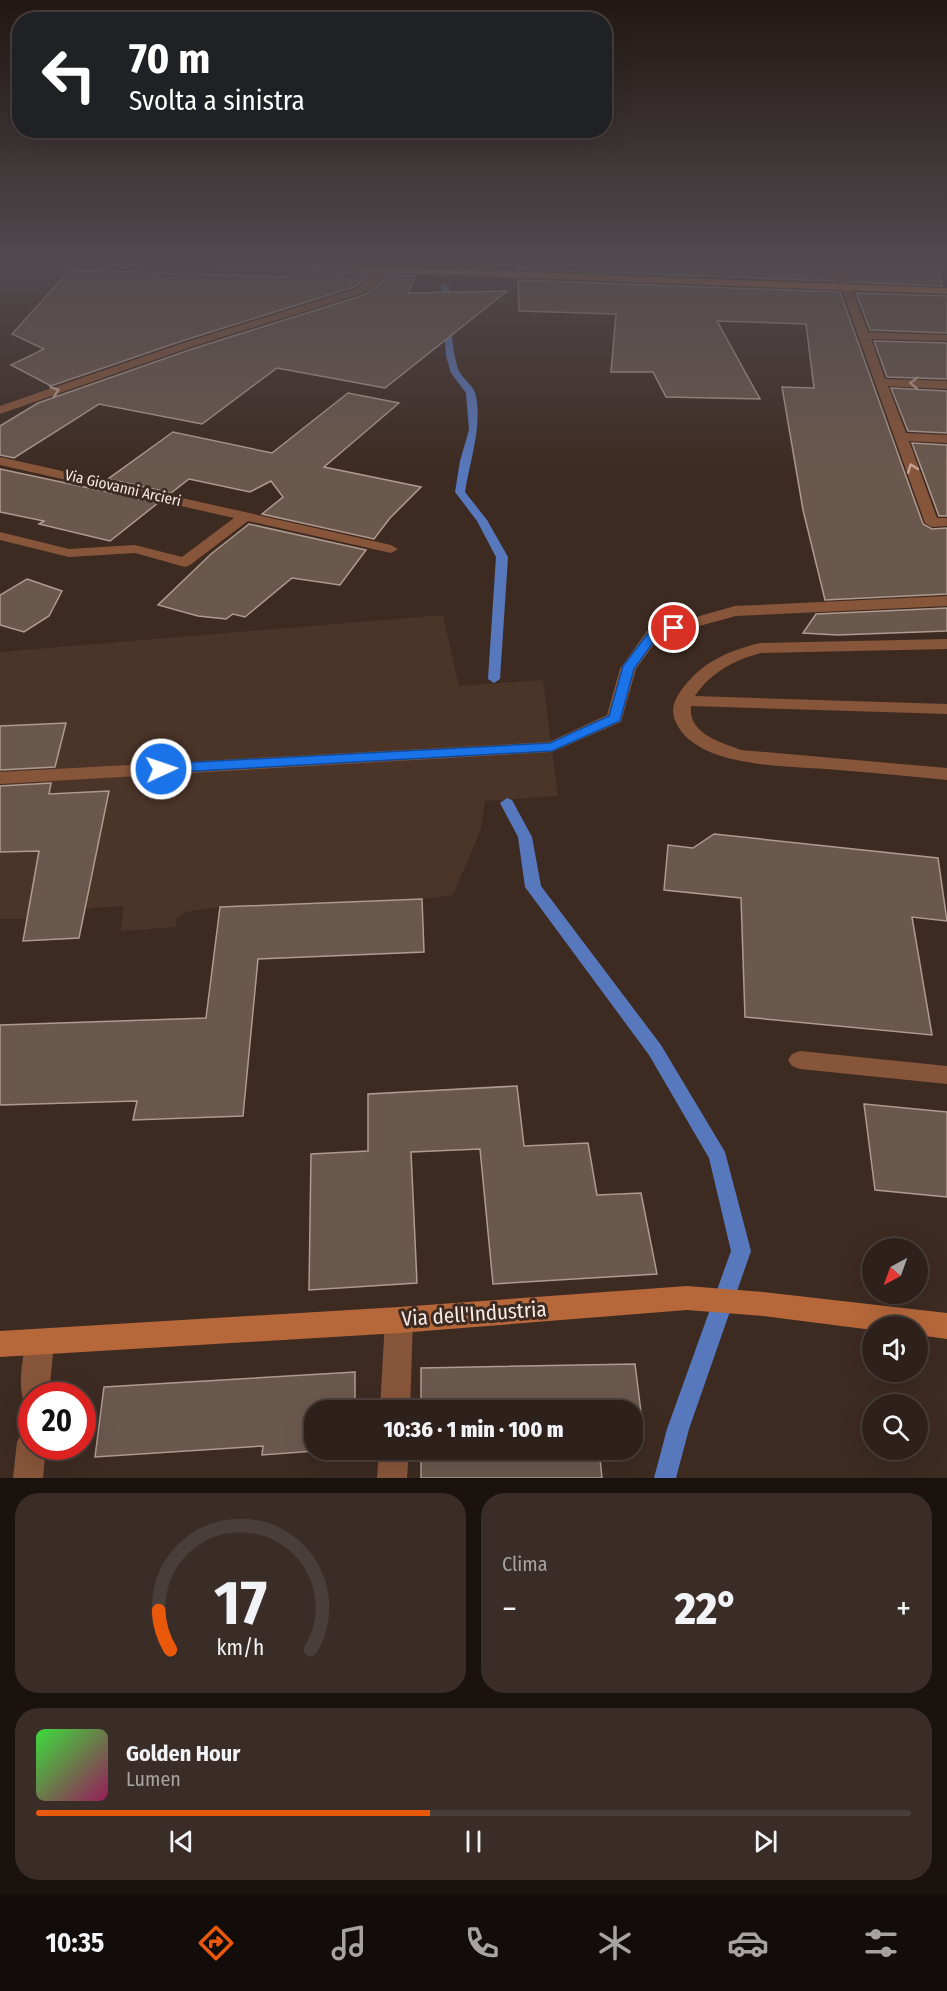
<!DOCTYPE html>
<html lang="it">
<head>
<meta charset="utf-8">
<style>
  body { margin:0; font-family:"Fira Sans Condensed",sans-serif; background:#3a2d27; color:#f1f3f6; height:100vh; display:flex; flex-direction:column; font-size:22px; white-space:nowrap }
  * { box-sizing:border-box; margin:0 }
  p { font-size:20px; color:#a7a3a2 }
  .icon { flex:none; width:33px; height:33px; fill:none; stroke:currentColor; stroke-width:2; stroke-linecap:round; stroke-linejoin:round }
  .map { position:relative; height:1478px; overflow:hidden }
  .details { display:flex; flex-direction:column; gap:15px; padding:15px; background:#19120e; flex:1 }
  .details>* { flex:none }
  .guide { position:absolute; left:12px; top:12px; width:600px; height:126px; border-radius:24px; box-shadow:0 6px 24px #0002,0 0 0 2px #493e39; background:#202124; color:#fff; overflow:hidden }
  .needle { width:39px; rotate:221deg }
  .buttons { position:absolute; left:862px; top:1238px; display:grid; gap:12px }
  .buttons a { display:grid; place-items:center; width:66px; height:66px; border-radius:50%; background:#2e201a; box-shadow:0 6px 24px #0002,0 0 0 2px #493e39; font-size:30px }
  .speed { position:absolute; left:18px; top:1382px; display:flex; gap:12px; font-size:30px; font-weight:700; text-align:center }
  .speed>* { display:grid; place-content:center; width:78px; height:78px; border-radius:50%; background:#2e201a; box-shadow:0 6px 24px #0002,0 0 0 2px #493e39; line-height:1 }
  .speed .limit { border:9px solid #d22; background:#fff; color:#111 }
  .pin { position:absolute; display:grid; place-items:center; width:51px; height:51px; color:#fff; margin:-26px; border:3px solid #fff; border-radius:50%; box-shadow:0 2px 6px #0007 }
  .me { position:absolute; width:66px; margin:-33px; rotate:87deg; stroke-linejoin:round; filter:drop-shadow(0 0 4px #0008) }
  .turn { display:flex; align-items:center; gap:21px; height:126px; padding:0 18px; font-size:27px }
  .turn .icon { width:78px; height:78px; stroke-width:2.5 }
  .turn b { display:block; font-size:42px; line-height:51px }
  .big { font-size:45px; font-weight:800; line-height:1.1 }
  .details .widget { flex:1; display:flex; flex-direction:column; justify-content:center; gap:9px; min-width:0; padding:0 21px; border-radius:24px; background:#3a2d27 }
  .details .dial { align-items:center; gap:0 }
  .dial svg { height:156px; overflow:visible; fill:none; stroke:#493e39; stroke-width:7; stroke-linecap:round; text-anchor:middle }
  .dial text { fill:#f1f3f6; stroke:none }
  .song { display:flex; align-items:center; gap:18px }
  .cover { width:72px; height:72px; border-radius:9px; background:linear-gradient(135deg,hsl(120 70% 55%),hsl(330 70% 35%)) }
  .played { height:6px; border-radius:3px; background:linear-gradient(90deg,#ea580c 45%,#493e39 45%) }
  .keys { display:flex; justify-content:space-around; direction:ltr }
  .heat { display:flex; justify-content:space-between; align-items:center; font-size:33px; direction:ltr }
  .details .tiles { flex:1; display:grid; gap:15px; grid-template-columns:1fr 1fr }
  .widget:last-child { grid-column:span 2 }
  .trip { position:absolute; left:304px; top:1400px; width:339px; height:60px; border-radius:24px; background:#2e201a; box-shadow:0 6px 24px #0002,0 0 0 2px #493e39; font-weight:800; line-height:60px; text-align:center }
  .menu { display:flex; height:96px; justify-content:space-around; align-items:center; background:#120d0a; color:#a7a3a2 }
  .menu .icon { width:42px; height:42px }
  .menu .active { color:#ea580c }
  .menu b { font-size:27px; color:#f1f3f6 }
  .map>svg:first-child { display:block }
  .built { fill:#4b3428 }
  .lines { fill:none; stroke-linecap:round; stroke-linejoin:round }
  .stream { fill:#5878bd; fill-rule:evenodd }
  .building { fill:#6b584d; stroke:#b09a8f; stroke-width:1.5 }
  .lane { fill:#87553a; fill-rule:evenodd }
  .street { fill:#87553a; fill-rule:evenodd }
  .secondary { fill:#b7683b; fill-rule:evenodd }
  .primary { fill:#db7539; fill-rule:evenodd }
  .oneway { stroke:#c4a798 }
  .route { fill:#1a73e8; stroke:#114b97; stroke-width:1.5 }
  .labels { text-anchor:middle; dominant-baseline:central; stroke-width:6; stroke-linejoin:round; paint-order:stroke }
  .far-street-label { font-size:15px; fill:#f6eae4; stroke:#3d2b22 }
  .near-street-label { font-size:21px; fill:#f6eae4; stroke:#3d2b22 }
</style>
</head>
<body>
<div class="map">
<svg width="947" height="1478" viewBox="0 0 947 1478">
  <rect width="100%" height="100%" fill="#3d2b22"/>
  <path class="built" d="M 443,615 L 459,686 L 543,680 L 558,796 L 485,801 L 481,829 L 453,895 L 422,899 L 220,907 L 185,912 L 176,919 L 176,927 L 121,931 L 123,906 L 30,912 L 29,919 L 0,919 L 0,852 L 97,848 L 109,792 L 0,795 L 0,652 Z"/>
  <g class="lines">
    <g class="stream">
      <path d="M 445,284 L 449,286 C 451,313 450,343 458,369 C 462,379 474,385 476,396 C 482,429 470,459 465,492 L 487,520 L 508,557 L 500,679 L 494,683 L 488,679 L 496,557 L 477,521 L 455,492 L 460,461 L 469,430 L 466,393 L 451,373 L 446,356 L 441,286 Z"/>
      <path d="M 507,798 L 512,800 L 532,837 L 541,886 L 661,1045 L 725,1152 L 751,1251 L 689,1429 L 676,1478 L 654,1478 L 667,1429 L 731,1251 L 709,1158 L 649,1055 L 525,887 L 518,837 L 500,803 Z"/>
    </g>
  </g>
  <g class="building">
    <path d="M 518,263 L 824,263 L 835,281 L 518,269 Z"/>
    <path d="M 839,263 L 934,263 L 943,286 L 851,282 Z"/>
    <path d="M 70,270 L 289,277 L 289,271 L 371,274 L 354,287 L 182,341 L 51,386 L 11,365 L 44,349 L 12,334 Z"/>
    <path d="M 386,275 L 415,276 L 408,293 L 507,291 L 385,388 L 277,368 L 202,424 L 99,404 L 14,458 L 0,455 L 0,426 L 38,403 L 192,349 L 364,295 L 381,283 Z"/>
    <path d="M 518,280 L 840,292 L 923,524 L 932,529 L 947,528 L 947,594 L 825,600 L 803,510 L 782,387 L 814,388 L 806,324 L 717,321 L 760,399 L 666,397 L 653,372 L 611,372 L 616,314 L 519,311 Z"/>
    <path d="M 856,293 L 947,296 L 947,333 L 870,330 Z"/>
    <path d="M 874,341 L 947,343 L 947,379 L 887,377 Z"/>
    <path d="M 891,388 L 947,391 L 947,433 L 908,431 Z"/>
    <path d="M 348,393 L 399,403 L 324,467 L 421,487 L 390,518 L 374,539 L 262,514 L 283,497 L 271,481 L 250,492 L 189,479 L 171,493 L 108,479 L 173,432 L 272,453 Z"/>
    <path d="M 912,443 L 947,445 L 947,516 L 939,516 Z"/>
    <path d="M 0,469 L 94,489 L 158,503 L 110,541 L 39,524 L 44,521 L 0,512 Z"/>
    <path d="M 249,524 L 366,550 L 340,585 L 292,578 L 245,617 L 233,614 L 226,619 L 198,616 L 158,605 L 211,554 Z"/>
    <path d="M 27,579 L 62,591 L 49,616 L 24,632 L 0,625 L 0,595 Z"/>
    <path d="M 947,608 L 947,631 L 837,635 L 803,633 L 816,614 Z"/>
    <path d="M 66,723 L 55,767 L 0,770 L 0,726 Z"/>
    <path d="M 51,783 L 49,794 L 109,791 L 79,938 L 23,941 L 39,851 L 0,852 L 0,786 Z"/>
    <path d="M 714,834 L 938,858 L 947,921 L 912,917 L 932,1035 L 745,1017 L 741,898 L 664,890 L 668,845 L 693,848 Z"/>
    <path d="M 422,899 L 424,952 L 258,959 L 243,1116 L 133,1120 L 137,1101 L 0,1105 L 0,1025 L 206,1018 L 220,907 Z"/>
    <path d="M 517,1086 L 524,1146 L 588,1143 L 597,1195 L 641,1193 L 657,1274 L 493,1284 L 480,1149 L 411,1152 L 417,1283 L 309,1290 L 311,1154 L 368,1151 L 368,1094 Z"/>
    <path d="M 864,1104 L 947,1112 L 947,1197 L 875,1190 Z"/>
    <path d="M 635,1364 L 642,1420 L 633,1420 L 633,1410 L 421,1410 L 421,1368 Z"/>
    <path d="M 355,1372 L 355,1410 L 315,1410 L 315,1449 L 341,1449 L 262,1455 L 263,1446 L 95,1457 L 104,1387 Z"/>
    <path d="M 421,1449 L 599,1449 L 602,1478 L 421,1478 Z"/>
  </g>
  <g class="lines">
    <g class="lane">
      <path d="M 947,596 L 947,606 L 736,616 L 659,637 L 636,669 L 621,722 L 552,752 L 0,784 L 0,772 L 549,742 L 607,715 L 620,669 L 647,631 L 735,606 Z"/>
      <path d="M 947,639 L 947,649 L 761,653 C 734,660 710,673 695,696 L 947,704 L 947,714 L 691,706 C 688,734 720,742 741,750 L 947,768 L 947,780 C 911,776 874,773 838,770 C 794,766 705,769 679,728 C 670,714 672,704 680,692 C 700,663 727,651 760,643 Z"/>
    </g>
    <g class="street">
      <path d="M 457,263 L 467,263 L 461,274 L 457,275 L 452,272 Z"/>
      <path d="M 826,263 L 836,263 L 851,287 L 868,332 L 947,335 L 947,341 L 871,339 L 885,379 L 947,381 L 947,389 L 888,386 L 906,433 L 947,435 L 947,443 L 909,441 L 937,518 L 947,518 L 947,526 L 932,527 L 925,523 L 841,287 Z"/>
      <path d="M 382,266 L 387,269 L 380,281 L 363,293 L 191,347 L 0,414 L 0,406 L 183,343 L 355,289 L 372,277 L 378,267 Z"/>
      <path d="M 0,457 L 391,545 L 398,549 L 391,553 L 248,521 L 190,565 L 185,567 L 135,553 L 69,557 L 0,540 L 0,532 L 69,549 L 135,545 L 182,557 L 234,518 L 0,465 Z"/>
      <path d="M 800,1051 L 947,1066 L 947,1084 L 800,1069 L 792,1066 L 788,1060 L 792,1054 Z"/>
      <path d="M 399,1307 L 409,1311 L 413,1320 L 410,1410 L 380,1410 L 385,1320 L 389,1311 Z"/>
      <path d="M 40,1330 L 50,1334 L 54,1343 L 49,1395 L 32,1395 L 32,1407 L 25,1405 C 17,1387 22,1352 30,1334 Z"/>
      <path d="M 32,1428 L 32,1446 L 46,1446 L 43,1478 L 13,1478 L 17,1442 L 22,1432 Z"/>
      <path d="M 379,1449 L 409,1449 L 407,1478 L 377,1478 Z"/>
    </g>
    <path class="secondary" d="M 687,1286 L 763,1292 L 947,1313 L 947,1339 L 918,1335 L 918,1326 L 873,1326 L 873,1330 L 763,1316 L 687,1310 L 399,1333 L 0,1357 L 0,1331 L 399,1307 Z"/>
    <path class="primary" d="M 212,263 L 299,263 L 947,288 L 947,294 L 217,266 Z"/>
  </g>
  <defs><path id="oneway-chevron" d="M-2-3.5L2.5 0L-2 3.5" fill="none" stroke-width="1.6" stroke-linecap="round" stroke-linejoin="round" transform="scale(1.5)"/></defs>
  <g class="oneway">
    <use href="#oneway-chevron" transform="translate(914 383) rotate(-178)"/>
    <use href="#oneway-chevron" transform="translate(55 391) rotate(-19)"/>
    <use href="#oneway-chevron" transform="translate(912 468) rotate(-110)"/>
  </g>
  <linearGradient id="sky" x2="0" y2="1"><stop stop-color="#221813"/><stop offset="0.56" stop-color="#514a4f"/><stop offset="1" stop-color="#514a4f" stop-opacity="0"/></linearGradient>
  <rect width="947" height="470" fill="url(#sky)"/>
  <path class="route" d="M 674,625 L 680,628 L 678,631 L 657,637 L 634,669 L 620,721 L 552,751 L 161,773 L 154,769 L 161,764 L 550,743 L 609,716 L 623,666 L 649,632 Z"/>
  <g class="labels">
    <g class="far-street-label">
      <text transform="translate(123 488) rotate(13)">Via Giovanni Arcieri</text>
    </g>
    <g class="near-street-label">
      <text transform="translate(474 1314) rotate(-4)">Via dell'Industria</text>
    </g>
  </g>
</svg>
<div class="buttons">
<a><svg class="needle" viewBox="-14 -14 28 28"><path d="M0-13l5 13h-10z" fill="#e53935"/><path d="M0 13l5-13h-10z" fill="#a7a3a2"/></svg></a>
<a><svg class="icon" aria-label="sound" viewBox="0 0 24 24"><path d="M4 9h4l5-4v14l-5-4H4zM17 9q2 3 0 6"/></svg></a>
<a><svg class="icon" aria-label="search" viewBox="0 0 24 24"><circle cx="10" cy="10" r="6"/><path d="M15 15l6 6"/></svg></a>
</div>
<div class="speed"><div class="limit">20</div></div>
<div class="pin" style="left:674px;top:628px;background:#d93025"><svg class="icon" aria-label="arrive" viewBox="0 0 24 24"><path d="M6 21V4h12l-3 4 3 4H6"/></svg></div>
<svg class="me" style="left:161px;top:769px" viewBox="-20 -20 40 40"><circle r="17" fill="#1a73e8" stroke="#fff" stroke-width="3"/><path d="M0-11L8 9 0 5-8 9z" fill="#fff"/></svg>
<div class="trip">10:36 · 1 min · 100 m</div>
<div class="guide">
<div class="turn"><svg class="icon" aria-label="left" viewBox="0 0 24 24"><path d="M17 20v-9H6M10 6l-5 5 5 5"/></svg><div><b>70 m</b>Svolta a sinistra</div></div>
</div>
</div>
<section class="details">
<div class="tiles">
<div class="widget dial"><svg viewBox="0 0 100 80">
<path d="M14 69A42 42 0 1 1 86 69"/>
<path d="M14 69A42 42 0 0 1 8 49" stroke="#ea580c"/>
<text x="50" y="56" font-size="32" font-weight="700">17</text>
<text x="50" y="72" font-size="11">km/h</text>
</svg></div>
<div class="widget"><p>Clima</p>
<div class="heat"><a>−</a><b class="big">22°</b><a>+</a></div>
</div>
<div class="widget">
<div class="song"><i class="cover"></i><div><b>Golden Hour</b><p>Lumen</p></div></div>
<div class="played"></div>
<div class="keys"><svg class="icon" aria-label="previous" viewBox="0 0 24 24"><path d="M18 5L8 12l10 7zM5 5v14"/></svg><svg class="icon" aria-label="pause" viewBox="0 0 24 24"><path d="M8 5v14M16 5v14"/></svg><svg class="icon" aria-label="next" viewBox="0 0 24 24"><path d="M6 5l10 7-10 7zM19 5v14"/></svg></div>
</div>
</div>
</section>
<nav class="menu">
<b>10:35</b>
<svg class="icon active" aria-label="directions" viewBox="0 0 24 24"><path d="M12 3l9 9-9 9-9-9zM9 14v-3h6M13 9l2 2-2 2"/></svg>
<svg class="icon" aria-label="music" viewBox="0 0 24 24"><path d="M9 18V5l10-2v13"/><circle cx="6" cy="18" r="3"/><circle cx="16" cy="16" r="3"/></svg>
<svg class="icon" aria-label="phone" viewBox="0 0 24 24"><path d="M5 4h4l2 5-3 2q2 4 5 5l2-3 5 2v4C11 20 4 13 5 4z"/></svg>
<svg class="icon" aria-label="climate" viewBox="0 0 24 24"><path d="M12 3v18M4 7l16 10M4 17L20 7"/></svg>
<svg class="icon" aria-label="car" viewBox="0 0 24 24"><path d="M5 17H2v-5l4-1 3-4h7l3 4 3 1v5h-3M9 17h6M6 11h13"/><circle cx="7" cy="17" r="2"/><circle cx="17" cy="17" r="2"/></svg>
<svg class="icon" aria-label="filters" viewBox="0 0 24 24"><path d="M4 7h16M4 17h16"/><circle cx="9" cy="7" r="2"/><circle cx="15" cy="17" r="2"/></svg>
</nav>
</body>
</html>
